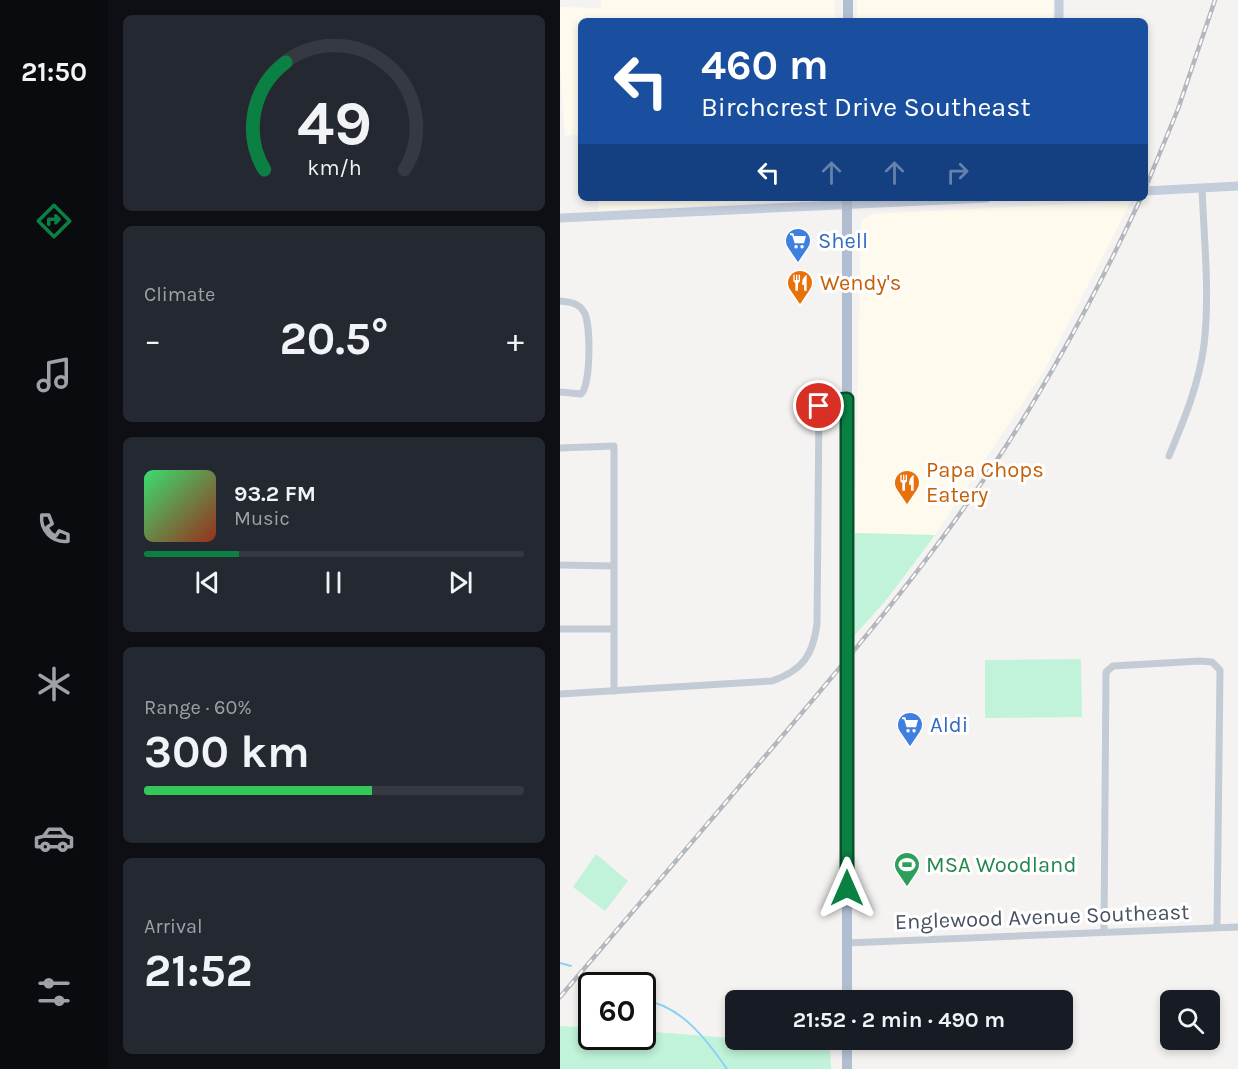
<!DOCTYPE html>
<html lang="en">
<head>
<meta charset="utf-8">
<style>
  body { margin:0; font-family:Karla,sans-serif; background:#242831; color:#f1f3f6; height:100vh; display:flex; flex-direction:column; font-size:22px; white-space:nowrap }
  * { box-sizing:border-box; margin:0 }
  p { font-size:20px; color:#9ea1a6 }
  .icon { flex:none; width:33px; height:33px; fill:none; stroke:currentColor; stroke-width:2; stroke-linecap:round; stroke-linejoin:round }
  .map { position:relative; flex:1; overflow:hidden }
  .sheet { display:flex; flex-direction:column; gap:15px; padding:15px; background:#0d0f14; width:452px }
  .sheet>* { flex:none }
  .top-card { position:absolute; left:18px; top:18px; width:570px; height:183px; border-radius:9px; box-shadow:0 3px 9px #0003; background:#1a4fa0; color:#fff; overflow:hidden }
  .fabs { position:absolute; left:600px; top:990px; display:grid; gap:12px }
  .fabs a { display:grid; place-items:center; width:60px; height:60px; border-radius:9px; background:#171b24; box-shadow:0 3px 9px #0003; font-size:30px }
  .speed { position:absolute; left:18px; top:972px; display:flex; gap:12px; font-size:30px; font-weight:700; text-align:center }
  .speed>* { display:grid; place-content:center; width:78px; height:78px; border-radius:50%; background:#171b24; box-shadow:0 3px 9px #0003; line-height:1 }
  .speed .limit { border:3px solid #111; border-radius:9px; background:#fff; color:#111 }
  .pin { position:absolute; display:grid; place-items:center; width:51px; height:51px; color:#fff; margin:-26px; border:3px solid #fff; border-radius:50%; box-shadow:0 2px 6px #0007 }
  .me { position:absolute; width:66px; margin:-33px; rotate:0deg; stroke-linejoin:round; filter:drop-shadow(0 0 4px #0008) }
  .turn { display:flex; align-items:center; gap:21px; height:126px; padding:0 24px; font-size:27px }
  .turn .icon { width:78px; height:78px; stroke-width:2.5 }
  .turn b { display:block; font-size:42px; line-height:51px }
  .lanes { display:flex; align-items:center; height:57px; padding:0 24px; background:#0003; justify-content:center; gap:30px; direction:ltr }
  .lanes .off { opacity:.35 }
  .big { font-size:45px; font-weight:700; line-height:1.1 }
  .sheet .card { flex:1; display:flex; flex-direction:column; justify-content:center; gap:9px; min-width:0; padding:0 21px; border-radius:9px; background:#242831 }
  .sheet .dial { align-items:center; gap:0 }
  .dial svg { height:156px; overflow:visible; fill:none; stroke:#363941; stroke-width:7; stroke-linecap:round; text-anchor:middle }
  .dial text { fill:#f1f3f6; stroke:none }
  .song { display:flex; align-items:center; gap:18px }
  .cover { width:72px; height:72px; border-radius:9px; background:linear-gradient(135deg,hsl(140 70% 55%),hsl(10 70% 35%)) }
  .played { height:6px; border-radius:3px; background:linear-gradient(90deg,#0b8043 25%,#363941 25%) }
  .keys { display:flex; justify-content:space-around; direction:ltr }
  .heat { display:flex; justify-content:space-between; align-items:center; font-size:33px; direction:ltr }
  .charge { height:9px; border-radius:4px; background:linear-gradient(90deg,#34c759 60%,#363941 0) }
  .trip { position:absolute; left:165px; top:990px; width:348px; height:60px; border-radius:9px; background:#171b24; box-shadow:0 3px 9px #0003; font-weight:700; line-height:60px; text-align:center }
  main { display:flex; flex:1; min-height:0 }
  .menu { display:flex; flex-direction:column; width:108px; justify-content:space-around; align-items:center; background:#090b0e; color:#9ea1a6 }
  .menu .icon { width:42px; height:42px }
  .menu .selected { color:#0b8043 }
  .menu b { font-size:27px; color:#f1f3f6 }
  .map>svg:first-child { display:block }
  .commercial { fill:#fefbee }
  .green { fill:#c0f3d9 }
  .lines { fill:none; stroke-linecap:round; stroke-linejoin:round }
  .stream { stroke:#8ad2f3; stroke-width:2 }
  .minor { stroke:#c3cbd4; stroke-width:7 }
  .secondary { stroke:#c4cddc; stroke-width:9 }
  .primary { stroke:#b1bed2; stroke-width:10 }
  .rail-casing { stroke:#b4b7bd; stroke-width:4.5 }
  .rail { stroke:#fff; stroke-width:2; stroke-dasharray:7; stroke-linecap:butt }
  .route-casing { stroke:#07532c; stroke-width:15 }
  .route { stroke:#0b8043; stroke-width:10 }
  .labels { text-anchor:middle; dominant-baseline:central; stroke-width:6; stroke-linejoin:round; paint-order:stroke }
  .shop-label { font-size:22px; fill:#366cbe; stroke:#fff; text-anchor:start }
  .food-label { font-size:22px; fill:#c56008; stroke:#fff; text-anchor:start }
  .leisure-label { font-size:22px; fill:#27864d; stroke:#fff; text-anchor:start }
  .street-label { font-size:22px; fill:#485362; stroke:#fff }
</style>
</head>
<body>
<main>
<nav class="menu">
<b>21:50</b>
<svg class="icon selected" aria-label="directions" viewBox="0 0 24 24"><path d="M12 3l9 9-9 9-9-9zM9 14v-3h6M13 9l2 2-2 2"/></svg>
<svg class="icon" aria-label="music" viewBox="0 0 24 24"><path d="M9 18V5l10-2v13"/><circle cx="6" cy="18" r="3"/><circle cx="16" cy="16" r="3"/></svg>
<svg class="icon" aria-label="phone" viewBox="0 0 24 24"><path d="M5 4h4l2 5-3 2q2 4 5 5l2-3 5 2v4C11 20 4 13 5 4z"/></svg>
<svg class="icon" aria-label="climate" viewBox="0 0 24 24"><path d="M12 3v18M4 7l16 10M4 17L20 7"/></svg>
<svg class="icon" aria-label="car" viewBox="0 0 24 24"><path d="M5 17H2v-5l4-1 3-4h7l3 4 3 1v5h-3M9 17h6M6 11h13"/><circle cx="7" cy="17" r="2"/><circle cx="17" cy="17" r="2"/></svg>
<svg class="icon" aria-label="filters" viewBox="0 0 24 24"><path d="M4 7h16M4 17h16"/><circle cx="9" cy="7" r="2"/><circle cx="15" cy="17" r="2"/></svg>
</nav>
<section class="sheet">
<div class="card dial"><svg viewBox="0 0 100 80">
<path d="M14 69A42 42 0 1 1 86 69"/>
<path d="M14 69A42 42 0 0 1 25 14" stroke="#0b8043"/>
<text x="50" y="56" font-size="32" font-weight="700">49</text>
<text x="50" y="72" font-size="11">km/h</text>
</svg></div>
<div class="card"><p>Climate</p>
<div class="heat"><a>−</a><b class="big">20.5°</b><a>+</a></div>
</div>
<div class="card">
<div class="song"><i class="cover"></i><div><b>93.2 FM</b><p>Music</p></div></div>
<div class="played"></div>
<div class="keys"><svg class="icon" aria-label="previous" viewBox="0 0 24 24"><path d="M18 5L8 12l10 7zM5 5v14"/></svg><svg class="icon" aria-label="pause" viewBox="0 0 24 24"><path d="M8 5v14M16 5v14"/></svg><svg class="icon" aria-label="next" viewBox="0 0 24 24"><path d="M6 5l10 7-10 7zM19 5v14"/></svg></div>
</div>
<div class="card"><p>Range · 60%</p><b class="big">300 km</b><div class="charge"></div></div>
<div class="card"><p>Arrival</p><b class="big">21:52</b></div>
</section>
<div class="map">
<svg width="679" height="1069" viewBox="0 0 679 1069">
  <rect width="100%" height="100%" fill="#f5f3f2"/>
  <g class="commercial">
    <path d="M 41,0 L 275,0 L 275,21 L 21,21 L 21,134 L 5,136 L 0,63 L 0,7 L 41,8 Z"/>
    <path d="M 297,0 L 493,0 L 492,21 L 297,21 Z"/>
    <path d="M 38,198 L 264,198 L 38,211 Z"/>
    <path d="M 571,201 L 485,369 L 375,535 L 295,533 L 301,225 L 303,219 L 314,214 Z"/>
  </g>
  <g class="green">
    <path d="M 295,533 L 375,535 L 327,599 L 294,636 Z"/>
    <path d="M 521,659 L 522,717 L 425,718 L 425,660 Z"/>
    <path d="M 36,854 L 68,881 L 45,911 L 13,887 Z"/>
    <path d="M 0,1026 L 31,1028 L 32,1036 L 82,1036 L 83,1031 L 270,1046 L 271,1069 L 0,1069 Z"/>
  </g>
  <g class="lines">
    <g class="stream">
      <path d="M 0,963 L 11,966"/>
      <path d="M 31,981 L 35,986"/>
      <path d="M 82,1000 C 120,1004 147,1040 167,1069"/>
    </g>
    <g class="minor">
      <path d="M 0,301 C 10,302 19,303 24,312 C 31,324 31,385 21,394 L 0,392"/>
      <path d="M 0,448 L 54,446 L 54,691"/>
      <path d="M 609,456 C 624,420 639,384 644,345 C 650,293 644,240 642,188"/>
      <path d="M 0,565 L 53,566"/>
      <path d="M 0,629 L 53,629"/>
      <path d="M 0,694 L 212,681 C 243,670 253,655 257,624 L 259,406 L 264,401 L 287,399"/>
      <path d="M 544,932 L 546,672 L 553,666 L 640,661 L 652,662 L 660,670 L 657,927"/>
      <path d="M 286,943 L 679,927"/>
    </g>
    <g class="secondary">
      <path d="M 499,21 L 499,0"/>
      <path d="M 585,191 L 679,186"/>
      <path d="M 0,218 L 427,198"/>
    </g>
    <g class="primary">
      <path d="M 288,21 L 288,0"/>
      <path d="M 287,1000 L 287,198"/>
      <path d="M 287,1040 L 287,1069"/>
    </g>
    <defs>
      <g id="rail">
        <path d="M 585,189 L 618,109 L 655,0"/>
        <path d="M 0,997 C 71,913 142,830 213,747 C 280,668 347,589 406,505 C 475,409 531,305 581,198"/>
      </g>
    </defs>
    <use href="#rail" class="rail-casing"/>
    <use href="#rail" class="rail"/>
  </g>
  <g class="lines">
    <defs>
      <path id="route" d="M 259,406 L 264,401 L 287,399 L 287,888"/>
    </defs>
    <use href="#route" class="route-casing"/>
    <use href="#route" class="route"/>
  </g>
  <defs>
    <symbol id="supermarket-pin" viewBox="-11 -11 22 30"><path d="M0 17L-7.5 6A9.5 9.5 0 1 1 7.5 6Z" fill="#3f7fe0" stroke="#fff"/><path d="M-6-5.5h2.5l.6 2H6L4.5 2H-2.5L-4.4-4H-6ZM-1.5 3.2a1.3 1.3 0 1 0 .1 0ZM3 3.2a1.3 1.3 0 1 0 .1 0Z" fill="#fff"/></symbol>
    <symbol id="restaurant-pin" viewBox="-11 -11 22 30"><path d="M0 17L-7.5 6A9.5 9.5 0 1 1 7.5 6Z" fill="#e8710a" stroke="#fff"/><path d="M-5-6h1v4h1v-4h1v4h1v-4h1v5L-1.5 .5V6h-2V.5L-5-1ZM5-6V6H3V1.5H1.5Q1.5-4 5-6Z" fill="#fff"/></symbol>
    <symbol id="stadium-pin" viewBox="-11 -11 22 30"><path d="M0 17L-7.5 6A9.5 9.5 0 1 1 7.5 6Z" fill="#2e9e5b" stroke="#fff"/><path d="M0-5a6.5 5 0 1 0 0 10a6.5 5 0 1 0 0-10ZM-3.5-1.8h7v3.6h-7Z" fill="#fff"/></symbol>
  </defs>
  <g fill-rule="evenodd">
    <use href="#supermarket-pin" x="223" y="226" width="30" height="40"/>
    <use href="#restaurant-pin" x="225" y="268" width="30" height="40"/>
    <use href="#restaurant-pin" x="332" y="468" width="30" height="40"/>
    <use href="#supermarket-pin" x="335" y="710" width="30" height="40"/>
    <use href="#stadium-pin" x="332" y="850" width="30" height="40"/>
  </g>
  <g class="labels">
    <g class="shop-label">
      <text x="258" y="241">Shell</text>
      <text x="370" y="725">Aldi</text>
    </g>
    <g class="food-label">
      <text x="260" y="283">Wendy's</text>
      <text x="366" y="470">Papa Chops<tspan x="366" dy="25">Eatery</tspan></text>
    </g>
    <g class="leisure-label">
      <text x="366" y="865">MSA Woodland</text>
    </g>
    <g class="street-label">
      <text transform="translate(482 917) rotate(-2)">Englewood Avenue Southeast</text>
    </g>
  </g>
</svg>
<div class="fabs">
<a><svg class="icon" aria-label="search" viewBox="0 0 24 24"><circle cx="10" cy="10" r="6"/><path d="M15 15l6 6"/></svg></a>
</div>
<div class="speed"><div class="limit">60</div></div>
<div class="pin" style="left:259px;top:406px;background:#d93025"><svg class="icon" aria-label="arrive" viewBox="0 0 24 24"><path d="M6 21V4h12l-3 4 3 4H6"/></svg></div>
<svg class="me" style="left:287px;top:888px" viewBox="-20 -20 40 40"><path d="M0-17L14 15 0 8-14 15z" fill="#0b8043" stroke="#fff" stroke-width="4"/></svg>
<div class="trip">21:52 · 2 min · 490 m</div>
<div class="top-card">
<div class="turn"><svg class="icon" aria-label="left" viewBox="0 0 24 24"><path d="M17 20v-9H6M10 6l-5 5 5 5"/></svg><div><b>460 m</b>Birchcrest Drive Southeast</div></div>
<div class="lanes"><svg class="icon" aria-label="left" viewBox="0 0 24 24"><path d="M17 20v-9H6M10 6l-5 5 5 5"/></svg><svg class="icon off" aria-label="ahead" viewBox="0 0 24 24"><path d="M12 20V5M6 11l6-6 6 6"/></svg><svg class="icon off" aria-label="ahead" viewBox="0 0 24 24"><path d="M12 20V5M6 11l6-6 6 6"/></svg><svg class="icon off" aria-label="right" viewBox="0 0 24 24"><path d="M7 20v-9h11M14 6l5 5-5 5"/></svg></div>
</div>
</div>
</main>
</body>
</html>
